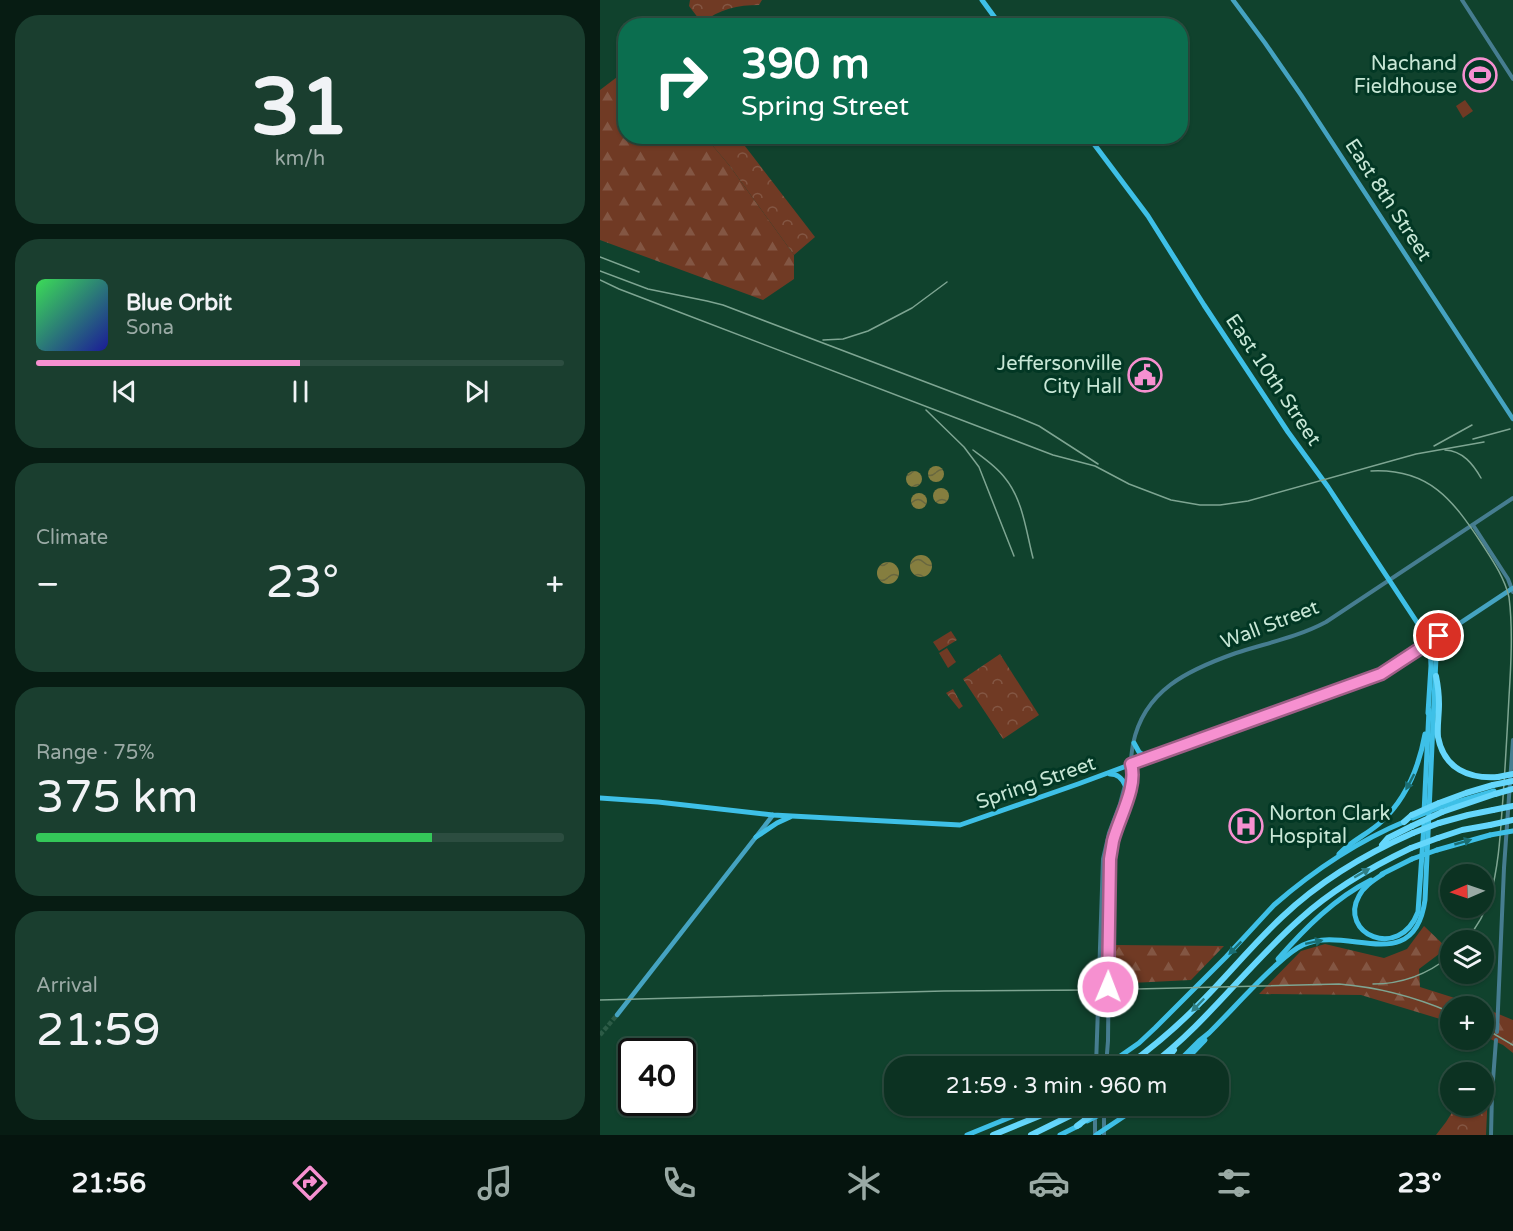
<!DOCTYPE html>
<html lang="en">
<head>
<meta charset="utf-8">
<style>
  body { margin:0; font-family:"Varela Round",sans-serif; background:#1a3e2f; color:#f1f3f6; height:100vh; display:flex; flex-direction:column; font-size:22px; white-space:nowrap }
  * { box-sizing:border-box; margin:0 }
  p { font-size:20px; color:#9aaaa5 }
  .icon { flex:none; width:33px; height:33px; fill:none; stroke:currentColor; stroke-width:2; stroke-linecap:round; stroke-linejoin:round }
  .map { position:relative; flex:1; overflow:hidden }
  .sheet { display:flex; flex-direction:column; gap:15px; padding:15px; background:#071c13; width:600px }
  .sheet>* { flex:none }
  .guide { position:absolute; left:18px; top:18px; width:570px; height:126px; border-radius:24px; box-shadow:0 2px 4px #0004,0 0 0 2px #2c4d40; background:#0b6e4f; color:#fff; overflow:hidden }
  .needle { width:39px; rotate:268deg }
  .controls { position:absolute; left:840px; top:864px; display:grid; gap:12px }
  .controls a { display:grid; place-items:center; width:54px; height:54px; border-radius:50%; background:#0c3222; box-shadow:0 2px 4px #0004,0 0 0 2px #2c4d40; font-size:30px }
  .speed { position:absolute; left:18px; top:1038px; display:flex; gap:12px; font-size:30px; font-weight:700; text-align:center }
  .speed>* { display:grid; place-content:center; width:78px; height:78px; border-radius:50%; background:#0c3222; box-shadow:0 2px 4px #0004,0 0 0 2px #2c4d40; line-height:1 }
  .speed .limit { border:3px solid #111; border-radius:9px; background:#fff; color:#111 }
  .pin { position:absolute; display:grid; place-items:center; width:51px; height:51px; color:#fff; margin:-26px; border:3px solid #fff; border-radius:50%; box-shadow:0 2px 6px #0007 }
  .me { position:absolute; width:66px; margin:-33px; rotate:1deg; stroke-linejoin:round; filter:drop-shadow(0 0 4px #0008) }
  .turn { display:flex; align-items:center; gap:21px; height:126px; padding:0 24px; font-size:27px }
  .turn .icon { width:78px; height:78px; stroke-width:2.5 }
  .turn b { display:block; font-size:42px; line-height:51px }
  .big { font-size:45px; font-weight:600; line-height:1.1 }
  .sheet .card { flex:1; display:flex; flex-direction:column; justify-content:center; gap:9px; min-width:0; padding:0 21px; border-radius:24px; background:#1a3e2f }
  .sheet .dial { align-items:center; gap:0 }
  .dial b { font-size:78px; line-height:1 }
  .song { display:flex; align-items:center; gap:18px }
  .cover { width:72px; height:72px; border-radius:9px; background:linear-gradient(135deg,hsl(130 70% 55%),hsl(240 70% 35%)) }
  .played { height:6px; border-radius:3px; background:linear-gradient(90deg,#f690d0 50%,#2c4d40 50%) }
  .keys { display:flex; justify-content:space-around; direction:ltr }
  .heat { display:flex; justify-content:space-between; align-items:center; font-size:33px; direction:ltr }
  .charge { height:9px; border-radius:4px; background:linear-gradient(90deg,#34c759 75%,#2c4d40 0) }
  .trip { position:absolute; left:284px; top:1056px; width:345px; height:60px; border-radius:24px; background:#0c3222; box-shadow:0 2px 4px #0004,0 0 0 2px #2c4d40; font-weight:600; line-height:60px; text-align:center }
  .dock { display:flex; height:96px; justify-content:space-around; align-items:center; background:#05140e; color:#9aaaa5 }
  .dock .icon { width:42px; height:42px }
  .dock .current { color:#f690d0 }
  .dock b { font-size:27px; color:#f1f3f6 }
  main { display:flex; flex:1; min-height:0 }
  .map>svg:first-child { display:block }
  .grass { fill:#703a24 }
  .forest { fill:url(#forest-firs) }
  .park { fill:url(#park-crowns) }
  .water { fill:url(#water-waves) }
  .lines { fill:none; stroke-linecap:round; stroke-linejoin:round }
  .secondary-tunnel { stroke:#2c5b46; stroke-width:4.5; stroke-dasharray:4.5 2; stroke-linecap:butt }
  .tertiary { stroke:#467d90; stroke-width:4 }
  .secondary { stroke:#45a3c1; stroke-width:4.5 }
  .primary { stroke:#3ec0e7; stroke-width:5 }
  .motorway { stroke:#65d7fc; stroke-width:6 }
  .rail { stroke:#7ea592; stroke-width:1.5 }
  .primary-bridge { stroke:#3ec0e7; stroke-width:5 }
  .motorway-bridge { stroke:#65d7fc; stroke-width:6 }
  .oneway { fill:#1a6e72 }
  .oneway2 { fill:#2f7f85 }
  .route-casing { stroke:#a05e87; stroke-width:15 }
  .route { stroke:#f690d0; stroke-width:10 }
  .labels { text-anchor:middle; dominant-baseline:central; stroke-width:6; stroke-linejoin:round; paint-order:stroke }
  .poi-label { font-size:20px; fill:#c8e7d6; stroke:#023724; text-anchor:end }
  .street-label { font-size:20px; fill:#c8e7d6; stroke:#023724 }
</style>
</head>
<body>
<main>
<section class="sheet">
<div class="card dial"><b>31</b><p>km/h</p></div>
<div class="card">
<div class="song"><i class="cover"></i><div><b>Blue Orbit</b><p>Sona</p></div></div>
<div class="played"></div>
<div class="keys"><svg class="icon" aria-label="previous" viewBox="0 0 24 24"><path d="M18 5L8 12l10 7zM5 5v14"/></svg><svg class="icon" aria-label="pause" viewBox="0 0 24 24"><path d="M8 5v14M16 5v14"/></svg><svg class="icon" aria-label="next" viewBox="0 0 24 24"><path d="M6 5l10 7-10 7zM19 5v14"/></svg></div>
</div>
<div class="card"><p>Climate</p>
<div class="heat"><a>−</a><b class="big">23°</b><a>+</a></div>
</div>
<div class="card"><p>Range · 75%</p><b class="big">375 km</b><div class="charge"></div></div>
<div class="card"><p>Arrival</p><b class="big">21:59</b></div>
</section>
<div class="map">
<svg width="913" height="1135" viewBox="0 0 913 1135">
  <defs>
    <pattern id="forest-firs" width="22" height="20" patternUnits="userSpaceOnUse" patternTransform="scale(1.5)"><rect width="22" height="20" fill="#703a24"/><path d="M5 1l3.5 6h-7zM16 11l3.5 6h-7z" fill="#835643"/></pattern>
    <pattern id="park-crowns" width="20" height="18" patternUnits="userSpaceOnUse" patternTransform="scale(1.5)"><rect width="20" height="18" fill="#703a24"/><path d="M2 6a3 3 0 1 1 6 0M12 15a3 3 0 1 1 6 0" fill="none" stroke="#835643"/></pattern>
    <pattern id="water-waves" width="16" height="10" patternUnits="userSpaceOnUse" patternTransform="scale(1.5)"><rect width="16" height="10" fill="#857e3f"/><path d="M0 5q4-4 8 0t8 0" fill="none" stroke="#68673f"/></pattern>
  </defs>
  <rect width="100%" height="100%" fill="#10422d"/>
  <g class="grass">
    <path d="M 865,100 L 873,111 L 863,118 L 856,106 Z"/>
    <path d="M 347,648 L 356,662 L 348,668 L 339,653 Z"/>
  </g>
  <g class="forest">
    <path d="M 25,71 L 26,136 L 106,137 L 107,139 L 129,165 L 194,255 L 194,279 L 163,300 L 0,240 L 0,90 Z"/>
    <path d="M 824,926 L 847,948 L 819,969 L 820,987 L 880,1006 L 850,1006 L 850,1022 L 761,995 L 659,994 L 701,951 L 725,944 L 784,958 L 807,949 Z"/>
    <path d="M 514,945 L 624,946 L 591,980 L 511,984 Z"/>
    <path d="M 884,1008 L 913,1020 L 913,1053 L 903,1045 L 884,1036 Z"/>
  </g>
  <g class="park">
    <path d="M 90,0 L 162,0 L 159,5 C 138,5 119,9 102,23 L 89,6 Z"/>
    <path d="M 106,137 L 138,137 L 215,237 L 194,255 L 129,165 L 107,139 Z"/>
    <path d="M 351,631 L 357,640 L 339,651 L 333,642 Z"/>
    <path d="M 400,654 L 439,715 L 403,739 L 363,679 Z"/>
    <path d="M 353,689 L 362,705 L 363,706 L 359,709 L 346,693 Z"/>
    <path d="M 884,1090 L 888,1091 L 886,1135 L 836,1135 L 846,1122 L 856,1106 L 884,1106 Z"/>
  </g>
  <g class="water">
    <circle cx="336" cy="474" r="8"/>
    <circle cx="314" cy="479" r="8"/>
    <circle cx="341" cy="496" r="8"/>
    <circle cx="319" cy="501" r="8"/>
    <circle cx="321" cy="566" r="11"/>
    <circle cx="288" cy="573" r="11"/>
  </g>
  <g class="lines">
    <path class="secondary-tunnel" d="M 0,1035 L 17,1015"/>
    <g class="tertiary">
      <path d="M 862,0 L 913,79"/>
      <path d="M 873,525 L 908,579 L 913,592"/>
      <path d="M 897,1032 L 904,868 L 913,740"/>
      <path d="M 496,1066 L 503,859 L 509,833 L 520,804 L 530,766"/>
      <path d="M 506,1066 L 508,1041 L 510,859 C 514,834 526,814 530,789 C 531,784 533,777 533,771 C 533,768 532,766 531,763 C 531,757 532,750 533,744 C 544,690 588,670 636,653 C 667,643 698,637 726,622 L 913,498"/>
      <path d="M 495,1106 L 495,1135"/>
      <path d="M 504,1135 L 504,1112"/>
      <path d="M 891,1135 L 892,1093 L 896,1040"/>
    </g>
    <g class="secondary">
      <path d="M 633,0 L 665,43 L 701,95 L 913,419"/>
      <path d="M 830,643 L 913,588"/>
      <path d="M 17,1015 L 173,815"/>
    </g>
    <g class="primary">
      <path d="M 382,0 L 401,26"/>
      <path d="M 488,136 L 548,216 L 604,305 L 688,432 L 728,487 L 826,636 L 835,651 L 836,657 L 825,900 C 814,978 747,924 703,945 C 692,950 683,959 674,967 C 651,988 631,1011 609,1033 L 599,1041 L 574,1066"/>
      <path d="M 828,713 L 831,666 L 830,645"/>
      <path d="M 534,743 L 539,752 L 548,758"/>
      <path d="M 510,774 C 518,774 522,778 525,785"/>
      <path d="M 0,798 L 58,802 L 173,815 L 360,825 L 478,784 L 594,741 L 781,674 L 830,643"/>
      <path d="M 840,807 L 894,791"/>
      <path d="M 824,813 L 829,710"/>
      <path d="M 156,837 L 177,823 L 190,817"/>
      <path d="M 837,850 L 890,835"/>
      <path d="M 739,854 C 751,841 768,834 781,822 C 806,799 819,767 825,734"/>
      <path d="M 782,874 L 812,859"/>
      <path d="M 783,874 C 774,880 764,886 759,896 C 738,933 799,962 818,912 L 824,825"/>
      <path d="M 678,959 C 705,928 735,898 771,880"/>
      <path d="M 506,1066 L 539,1043 L 555,1028 L 626,957 L 674,905 C 713,871 758,841 806,821"/>
      <path d="M 580,1066 L 605,1040"/>
      <path d="M 509,1110 L 517,1106"/>
      <path d="M 367,1135 L 438,1106"/>
      <path d="M 460,1135 L 480,1125"/>
      <path d="M 496,1135 L 526,1115 L 537,1106"/>
    </g>
    <g class="motorway">
      <path d="M 836,676 C 838,686 839,695 839,704 C 839,715 837,727 838,737 C 844,769 869,779 898,777"/>
      <path d="M 839,803 L 866,793 L 893,785"/>
      <path d="M 842,812 L 895,794"/>
      <path d="M 804,822 L 812,815"/>
      <path d="M 839,823 L 868,815 L 893,810"/>
      <path d="M 838,838 L 862,830 L 890,825"/>
      <path d="M 782,845 L 788,838 L 812,826"/>
      <path d="M 527,1066 C 553,1047 578,1026 600,1003 C 628,975 653,944 682,917 C 721,880 765,854 813,833"/>
      <path d="M 550,1066 C 606,1024 647,966 700,919 C 733,889 771,867 811,848"/>
      <path d="M 559,1066 L 567,1059 L 574,1050"/>
      <path d="M 477,1126 L 485,1120"/>
      <path d="M 393,1135 L 464,1106"/>
      <path d="M 431,1135 L 490,1106"/>
    </g>
    <g class="rail">
      <path d="M 0,257 L 39,272"/>
      <path d="M 0,271 L 48,289 L 107,301 L 123,305 L 415,416 L 439,426 L 498,464"/>
      <path d="M 0,280 L 19,289 L 79,312 L 453,455 L 495,466 L 529,484 L 571,500 L 600,505 L 620,505 L 648,501 L 816,454 L 884,442"/>
      <path d="M 223,340 L 243,339 L 268,331 L 312,308 L 347,282"/>
      <path d="M 326,410 L 364,447 L 379,467 L 414,556"/>
      <path d="M 873,439 L 910,429"/>
      <path d="M 834,446 L 872,425"/>
      <path d="M 373,450 C 384,458 397,467 405,478 C 423,500 426,531 433,558"/>
      <path d="M 845,450 C 863,451 873,464 881,478"/>
      <path d="M 771,471 C 829,468 853,500 882,544 C 893,561 904,577 909,597 C 913,629 911,665 909,697 C 907,735 905,773 902,811 C 900,840 898,869 890,897 C 885,914 877,927 866,940"/>
      <path d="M 773,984 C 802,984 828,974 850,956"/>
      <path d="M 0,1000 L 344,991 L 494,990 L 739,984 C 777,987 815,997 850,1012"/>
      <path d="M 884,1028 L 913,1045"/>
    </g>
    <g class="primary-bridge">
      <path d="M 813,818 L 840,807"/>
      <path d="M 890,835 L 913,831"/>
      <path d="M 812,859 L 837,850"/>
      <path d="M 487,1121 L 509,1110"/>
    </g>
    <g class="motorway-bridge">
      <path d="M 898,777 L 913,774"/>
      <path d="M 893,785 L 913,781"/>
      <path d="M 895,794 L 913,789"/>
      <path d="M 893,810 L 913,806"/>
      <path d="M 812,815 L 839,803"/>
      <path d="M 890,825 L 913,820"/>
      <path d="M 812,826 L 842,812"/>
      <path d="M 813,833 L 839,823"/>
      <path d="M 811,848 L 838,838"/>
      <path d="M 485,1120 L 507,1106"/>
    </g>
  </g>
  <defs><path id="oneway-solid" d="M-6-.8H1V-3.2L6.5 0L1 3.2V.8H-6Z" transform="scale(1.5)"/></defs>
  <g class="oneway">
    <use href="#oneway-solid" transform="translate(810 782) rotate(118)"/>
    <use href="#oneway-solid" transform="translate(863 842) rotate(-16)"/>
    <use href="#oneway-solid" transform="translate(714 942) rotate(-12)"/>
    <use href="#oneway-solid" transform="translate(635 948) rotate(134)"/>
  </g>
  <g class="oneway2">
    <use href="#oneway-solid" transform="translate(762 873) rotate(-30)"/>
    <use href="#oneway-solid" transform="translate(598 1005) rotate(134)"/>
  </g>
  <g class="lines">
    <defs>
      <path id="route" d="M 508,987 L 510,859 C 511,853 512,847 513,841 C 519,818 538,786 531,764 L 781,674 L 839,636"/>
    </defs>
    <use href="#route" class="route-casing"/>
    <use href="#route" class="route"/>
  </g>
  <defs>
    <symbol id="stadium-ring" viewBox="-11 -11 22 22"><circle r="9.5" fill="#023724" stroke="#f690d0" stroke-width="1.5"/><path d="M0-5a6.5 5 0 1 0 0 10a6.5 5 0 1 0 0-10ZM-3.5-1.8h7v3.6h-7Z" fill="#f690d0"/></symbol>
    <symbol id="civic-ring" viewBox="-11 -11 22 22"><circle r="9.5" fill="#023724" stroke="#f690d0" stroke-width="1.5"/><path d="M-.6-6.5H3V-4.5H.6V-3L4-1V1h2V6H-6V1h2V-1L-.6-3ZM-1.2 2.5V6h2.4V2.5Z" fill="#f690d0"/></symbol>
    <symbol id="hospital-ring" viewBox="-11 -11 22 22"><circle r="9.5" fill="#023724" stroke="#f690d0" stroke-width="1.5"/><path d="M-5-5h3v3.5h4V-5h3V5h-3V1.5h-4V5h-3Z" fill="#f690d0"/></symbol>
  </defs>
  <g fill-rule="evenodd">
    <use href="#stadium-ring" x="861" y="56" width="38" height="38"/>
    <use href="#civic-ring" x="526" y="356" width="38" height="38"/>
    <use href="#hospital-ring" x="627" y="807" width="38" height="38"/>
  </g>
  <g class="labels">
    <g class="poi-label">
      <text x="857" y="64">Nachand<tspan x="857" dy="23">Fieldhouse</tspan></text>
      <text x="522" y="364">Jeffersonville<tspan x="522" dy="23">City Hall</tspan></text>
      <text x="669" y="814" text-anchor="start">Norton Clark<tspan x="669" dy="23">Hospital</tspan></text>
    </g>
    <g class="street-label">
      <text transform="translate(788 200) rotate(57)">East 8th Street</text>
      <text transform="translate(673 380) rotate(56)">East 10th Street</text>
      <text transform="translate(670 625) rotate(-21)">Wall Street</text>
      <text transform="translate(436 783) rotate(-19)">Spring Street</text>
    </g>
  </g>
</svg>
<div class="controls">
<a><svg class="needle" viewBox="-14 -14 28 28"><path d="M0-13l5 13h-10z" fill="#e53935"/><path d="M0 13l5-13h-10z" fill="#9aaaa5"/></svg></a>
<a><svg class="icon" aria-label="layers" viewBox="0 0 24 24"><path d="M12 4l9 5-9 5-9-5zM3 14l9 5 9-5"/></svg></a>
<a>+</a>
<a>−</a>
</div>
<div class="speed"><div class="limit">40</div></div>
<div class="pin" style="left:839px;top:636px;background:#d93025"><svg class="icon" aria-label="arrive" viewBox="0 0 24 24"><path d="M6 21V4h12l-3 4 3 4H6"/></svg></div>
<svg class="me" style="left:508px;top:987px" viewBox="-20 -20 40 40"><circle r="17" fill="#f690d0" stroke="#fff" stroke-width="3"/><path d="M0-11L8 9 0 5-8 9z" fill="#fff"/></svg>
<div class="trip">21:59 · 3 min · 960 m</div>
<div class="guide">
<div class="turn"><svg class="icon" aria-label="right" viewBox="0 0 24 24"><path d="M7 20v-9h11M14 6l5 5-5 5"/></svg><div><b>390 m</b>Spring Street</div></div>
</div>
</div>
</main>
<nav class="dock">
<b>21:56</b>
<svg class="icon current" aria-label="directions" viewBox="0 0 24 24"><path d="M12 3l9 9-9 9-9-9zM9 14v-3h6M13 9l2 2-2 2"/></svg>
<svg class="icon" aria-label="music" viewBox="0 0 24 24"><path d="M9 18V5l10-2v13"/><circle cx="6" cy="18" r="3"/><circle cx="16" cy="16" r="3"/></svg>
<svg class="icon" aria-label="phone" viewBox="0 0 24 24"><path d="M5 4h4l2 5-3 2q2 4 5 5l2-3 5 2v4C11 20 4 13 5 4z"/></svg>
<svg class="icon" aria-label="climate" viewBox="0 0 24 24"><path d="M12 3v18M4 7l16 10M4 17L20 7"/></svg>
<svg class="icon" aria-label="car" viewBox="0 0 24 24"><path d="M5 17H2v-5l4-1 3-4h7l3 4 3 1v5h-3M9 17h6M6 11h13"/><circle cx="7" cy="17" r="2"/><circle cx="17" cy="17" r="2"/></svg>
<svg class="icon" aria-label="filters" viewBox="0 0 24 24"><path d="M4 7h16M4 17h16"/><circle cx="9" cy="7" r="2"/><circle cx="15" cy="17" r="2"/></svg>
<b>23°</b>
</nav>
</body>
</html>
